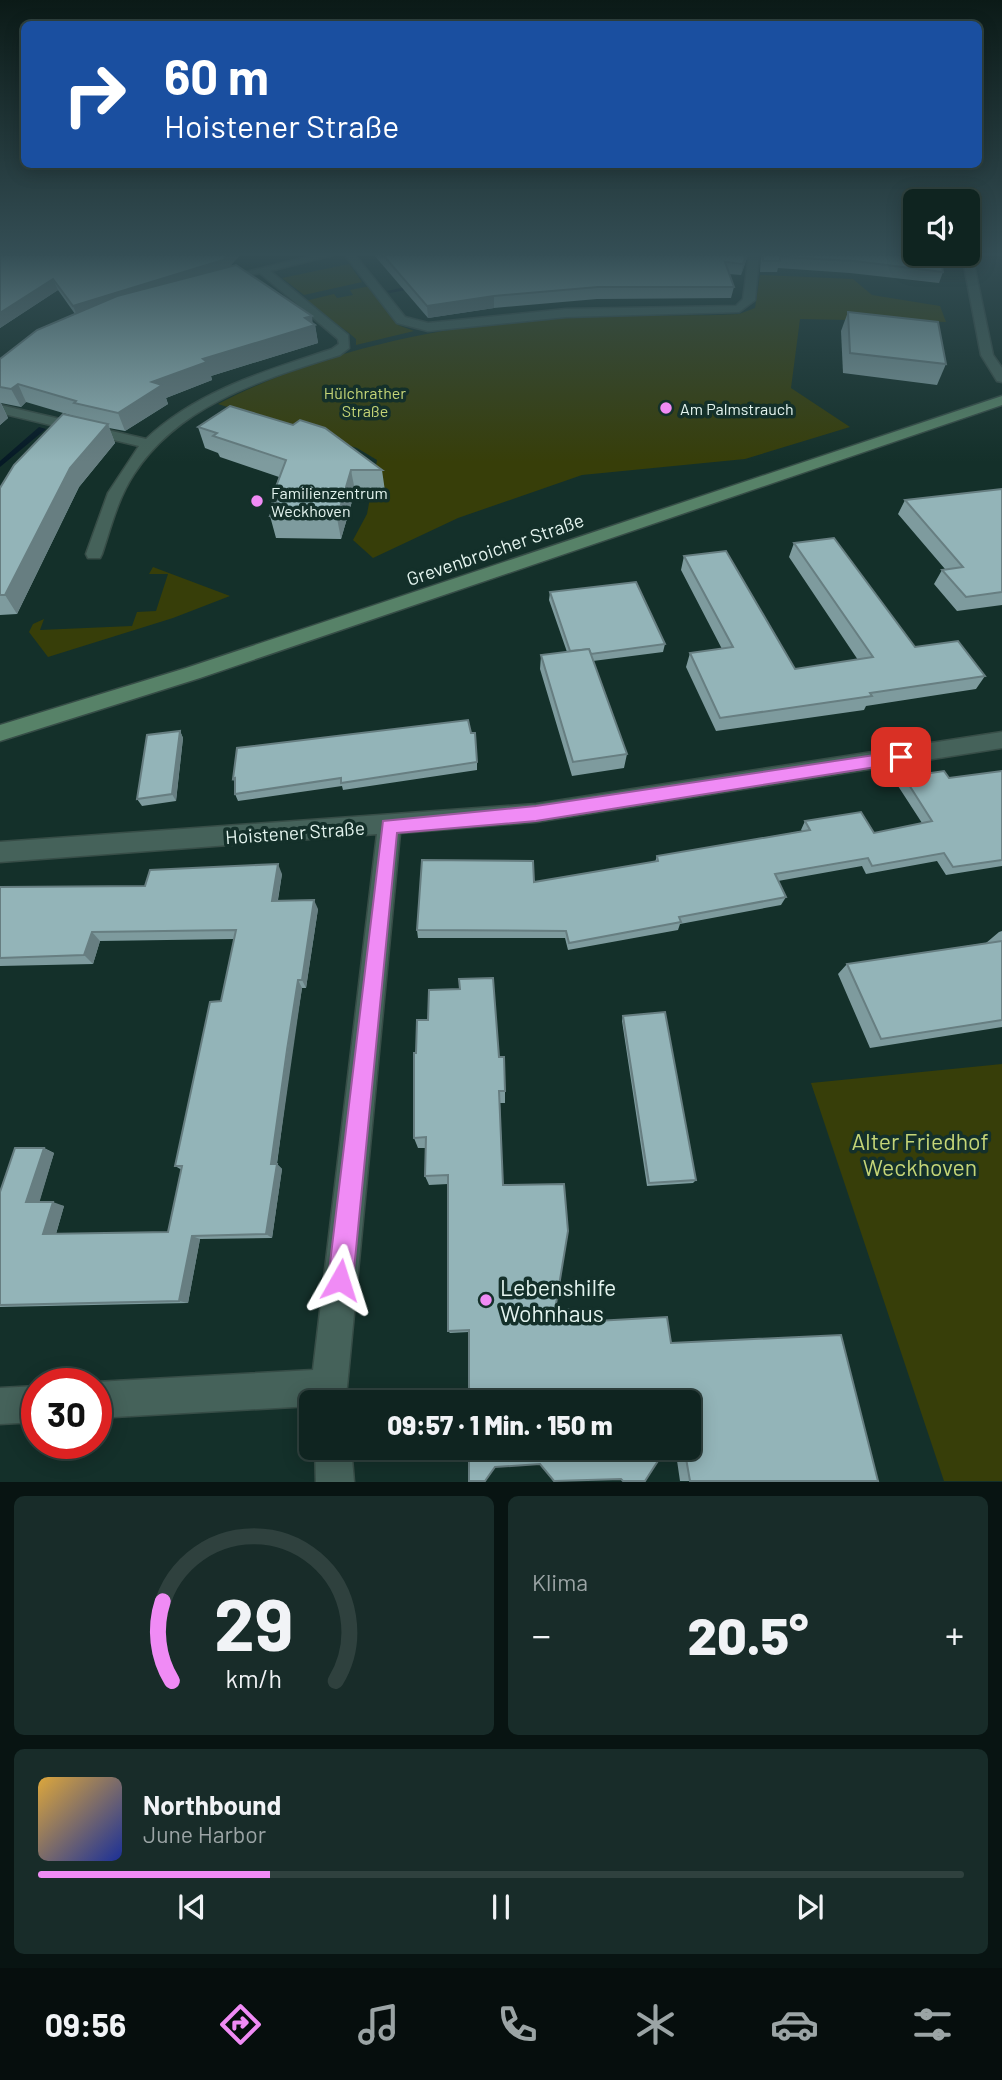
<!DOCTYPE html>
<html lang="de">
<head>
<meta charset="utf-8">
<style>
  body { margin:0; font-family:Barlow,sans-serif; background:#182c29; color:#f1f3f6; height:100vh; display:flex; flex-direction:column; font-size:26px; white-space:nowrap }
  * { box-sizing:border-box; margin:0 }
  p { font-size:23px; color:#9ba4a5 }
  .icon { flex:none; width:38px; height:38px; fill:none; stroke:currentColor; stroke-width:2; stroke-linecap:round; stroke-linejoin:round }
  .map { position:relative; height:1482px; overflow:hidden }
  .sheet { display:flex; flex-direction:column; gap:14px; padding:14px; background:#081412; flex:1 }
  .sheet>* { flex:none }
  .guide { position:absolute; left:21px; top:21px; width:961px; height:147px; border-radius:10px; box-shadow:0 4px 18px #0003,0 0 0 2px #2f413e; background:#1a4fa0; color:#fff; overflow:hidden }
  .buttons { position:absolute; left:903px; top:189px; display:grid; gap:14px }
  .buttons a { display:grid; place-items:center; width:77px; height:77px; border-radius:10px; background:#0f2420; box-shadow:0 4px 18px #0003,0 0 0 2px #2f413e; font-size:35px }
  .speed { position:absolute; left:21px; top:1368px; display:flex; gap:14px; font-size:35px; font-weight:700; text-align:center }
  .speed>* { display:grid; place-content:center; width:91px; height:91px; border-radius:50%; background:#0f2420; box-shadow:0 4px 18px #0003,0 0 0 2px #2f413e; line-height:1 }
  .speed .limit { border:10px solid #d22; background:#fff; color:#111 }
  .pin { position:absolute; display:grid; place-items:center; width:60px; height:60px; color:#fff; margin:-30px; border-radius:14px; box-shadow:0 4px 10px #0006 }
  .me { position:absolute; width:77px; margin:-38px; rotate:6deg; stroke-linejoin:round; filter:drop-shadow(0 0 5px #0008) }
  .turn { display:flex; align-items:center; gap:24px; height:147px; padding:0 28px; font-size:32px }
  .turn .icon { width:91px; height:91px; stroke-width:2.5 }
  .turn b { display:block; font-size:49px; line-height:60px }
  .big { font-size:52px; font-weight:800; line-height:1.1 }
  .sheet .tile { flex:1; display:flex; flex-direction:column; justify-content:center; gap:10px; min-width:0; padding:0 24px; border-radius:10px; background:#182c29 }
  .sheet .dial { align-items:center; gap:0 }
  .dial svg { height:182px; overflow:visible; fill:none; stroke:#2f413e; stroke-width:7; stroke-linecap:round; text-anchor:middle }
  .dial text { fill:#f1f3f6; stroke:none }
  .song { display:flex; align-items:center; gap:21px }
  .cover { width:84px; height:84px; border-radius:10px; background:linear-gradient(135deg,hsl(40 70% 55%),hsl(230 70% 35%)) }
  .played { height:7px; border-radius:4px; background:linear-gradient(90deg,#f08bf5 25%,#2f413e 25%) }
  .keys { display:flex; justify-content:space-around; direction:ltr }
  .heat { display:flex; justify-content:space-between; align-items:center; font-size:38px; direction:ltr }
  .sheet .tiles { flex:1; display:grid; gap:14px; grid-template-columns:1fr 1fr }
  .tile:last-child { grid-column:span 2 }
  .trip { position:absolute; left:299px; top:1390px; width:402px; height:70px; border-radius:10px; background:#0f2420; box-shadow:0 4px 18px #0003,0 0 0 2px #2f413e; font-weight:800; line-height:70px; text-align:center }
  .tabs { display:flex; height:112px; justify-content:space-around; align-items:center; background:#060e0d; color:#9ba4a5 }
  .tabs .icon { width:49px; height:49px }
  .tabs .current { color:#f08bf5 }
  .tabs b { font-size:32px; color:#f1f3f6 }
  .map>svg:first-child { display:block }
  .green { fill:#373e09 }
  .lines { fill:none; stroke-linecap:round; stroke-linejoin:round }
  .stream { fill:#051925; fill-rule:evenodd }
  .street-casing { stroke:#374d47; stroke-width:3 }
  .secondary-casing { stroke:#374d47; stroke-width:3 }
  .street { fill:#45625a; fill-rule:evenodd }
  .secondary { fill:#578268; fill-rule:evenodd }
  .wall { fill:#7e9b9e }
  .shaded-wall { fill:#677e81 }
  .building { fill:#93b4b8; stroke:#677e81; stroke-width:2 }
  .route { fill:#f08bf5; stroke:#9c5a9f; stroke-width:2 }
  .poi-dot { fill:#f08bf5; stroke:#14302a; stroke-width:2.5 }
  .labels { text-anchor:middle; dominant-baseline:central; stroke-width:7; stroke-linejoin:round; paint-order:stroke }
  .far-park-label { font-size:16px; fill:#c5d577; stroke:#14302a }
  .far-poi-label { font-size:16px; fill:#e4f4ef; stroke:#14302a; text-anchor:start }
  .street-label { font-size:19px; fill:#e4f4ef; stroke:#14302a }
  .near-park-label { font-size:23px; fill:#c5d577; stroke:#14302a }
  .near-poi-label { font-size:23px; fill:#e4f4ef; stroke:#14302a; text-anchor:start }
</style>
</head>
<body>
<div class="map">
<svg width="1002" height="1482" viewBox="0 0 1002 1482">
  <rect width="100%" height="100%" fill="#14302a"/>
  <g class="green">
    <path d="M 349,264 L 362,282 L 304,295 L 282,278 Z"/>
    <path d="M 760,275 L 853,279 L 872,295 L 940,306 L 946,322 L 800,319 L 791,388 L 850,427 L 745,459 L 582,475 L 458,518 L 373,558 L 353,540 L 367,514 L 377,460 L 357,448 L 218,404 C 328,347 456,322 579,316 C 632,314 685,317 739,314 L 755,308 Z"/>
    <path d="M 370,286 L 370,289 L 398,325 L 414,331 L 356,345 L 356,339 L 349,333 L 305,301 L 334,294 L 337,298 L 353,295 L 350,290 Z"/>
    <path d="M 153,567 L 230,596 L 173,618 L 48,657 L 29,632 L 33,624 L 44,619 L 40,630 L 132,626 L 137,612 L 156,611 L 168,574 L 149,574 Z"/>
    <path d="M 1002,1064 L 1002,1481 L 944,1481 L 811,1083 Z"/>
  </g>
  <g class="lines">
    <g class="stream">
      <path d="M 415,285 L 418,287 L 417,288 L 390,293 L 387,291 Z"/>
      <path d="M 39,427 L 46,429 L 0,467 L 0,461 Z"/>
    </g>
    <defs>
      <g id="street">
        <path d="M 315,255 L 333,255 L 270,271 L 348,335 L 349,348 L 340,355 C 265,379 180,403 134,474 C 118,498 111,527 102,554 L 100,558 L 88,558 L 86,554 L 108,493 L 139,446 L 0,413 L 0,405 L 146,439 C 198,390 266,371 332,349 L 339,344 L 338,339 L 260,273 L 251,275 L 246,272 Z"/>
        <path d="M 345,255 L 355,255 L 405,317 L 428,323 L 566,309 L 736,306 L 743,299 L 749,255 L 759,255 L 755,300 L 739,312 L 566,317 L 428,331 L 397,323 Z"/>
        <path d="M 962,255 L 972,255 L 993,355 L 1002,368 L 1002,382 L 997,381 L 981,355 Z"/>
        <path d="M 1002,732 L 1002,748 L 536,822 L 400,833 L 347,1387 L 341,1399 L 312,1402 L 312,1406 L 96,1418 L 96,1384 L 91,1384 L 96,1382 L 313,1370 L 377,834 L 0,862 L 0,842 L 536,804 Z"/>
        <path d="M 37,1386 L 37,1422 L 0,1424 L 0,1388 Z"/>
        <path d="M 315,1447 L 351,1447 L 354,1482 L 316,1482 Z"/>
      </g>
      <path id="secondary" d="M 1002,396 L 1002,405 L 200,678 L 0,741 L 0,725 L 186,668 Z"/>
    </defs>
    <use href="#street" class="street-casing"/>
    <use href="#secondary" class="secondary-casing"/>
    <use href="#street" class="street"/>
    <use href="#secondary" class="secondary"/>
  </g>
  <g class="wall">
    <path d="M 0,255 L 240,255 L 230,266 L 315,325 L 318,343 L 211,376 L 212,380 L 166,398 L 168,404 L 125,431 L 109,428 L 115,443 L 79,487 L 17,614 L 0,615 L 0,488 L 80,418 L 26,402 L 21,407 L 1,403 L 8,418 L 0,425 L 0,359 L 75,314 L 58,290 L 0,328 Z"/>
    <path d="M 374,255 L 748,255 L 741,275 L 729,274 L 734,287 L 731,298 L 597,299 L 494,308 L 428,318 Z"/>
    <path d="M 761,255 L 940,255 L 943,272 L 939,283 L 850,273 L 778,268 L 777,272 L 760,272 Z"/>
    <path d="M 848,312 L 946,364 L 937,385 L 843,373 L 841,331 Z"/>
    <path d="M 198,427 L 382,470 L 385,491 L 355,491 L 341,539 L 276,538 L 270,516 L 273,510 L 271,500 L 279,477 L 220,457 L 218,453 L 205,448 Z"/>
    <path d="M 1002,489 L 1002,605 L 957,611 L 934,584 L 942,570 L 945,569 L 898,514 L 905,500 Z"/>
    <path d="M 794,543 L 915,647 L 985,676 L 976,689 L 866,706 L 864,710 L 716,731 L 686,667 L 690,653 L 722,649 L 681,570 L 684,556 L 795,669 L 858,660 L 789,557 Z"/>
    <path d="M 550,592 L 665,644 L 663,652 L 593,661 L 627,754 L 624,768 L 572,776 L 540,669 L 541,655 L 567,652 L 549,600 Z"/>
    <path d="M 180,731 L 183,738 L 176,801 L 142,806 L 137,799 Z"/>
    <path d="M 477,762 L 477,770 L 343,790 L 342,786 L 238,801 L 235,794 L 235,784 L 233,779 Z"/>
    <path d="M 1002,771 L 1002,866 L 946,875 L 937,861 L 866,874 L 862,866 L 778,881 L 786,897 L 781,905 L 680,924 L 678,930 L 568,950 L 565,938 L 418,938 L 417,930 L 534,882 L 655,862 L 657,856 L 802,831 L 801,830 L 805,821 L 874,833 L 922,823 L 898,786 L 904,777 L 949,778 Z"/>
    <path d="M 282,874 L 278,900 L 318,909 L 306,988 L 302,988 L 291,1057 L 277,1164 L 282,1169 L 272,1238 L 200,1239 L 188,1303 L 0,1307 L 0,1192 L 44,1148 L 54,1153 L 39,1202 L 64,1206 L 56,1234 L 168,1232 L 182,1170 L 175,1166 L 221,1001 L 234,939 L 100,941 L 93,964 L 0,966 L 0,887 L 145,886 Z"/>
    <path d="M 1002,931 L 1002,1027 L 870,1048 L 838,974 L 847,964 L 986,943 L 999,932 Z"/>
    <path d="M 460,989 L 499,1057 L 505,1091 L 505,1103 L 500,1103 L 503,1185 L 555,1310 L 671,1343 L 878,1481 L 680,1481 L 675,1447 L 690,1447 L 690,1402 L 469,1332 L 450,1333 L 448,1331 L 448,1184 L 429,1185 L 425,1176 L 426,1148 L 418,1148 L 414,1138 L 416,1053 L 428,1020 Z"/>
    <path d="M 623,1016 L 696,1180 L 693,1183 L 647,1186 L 622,1021 Z"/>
  </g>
  <g class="shaded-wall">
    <path d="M 228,255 L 240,255 L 226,271 L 78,318 L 73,306 Z"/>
    <path d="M 746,255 L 748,255 L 741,275 L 743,264 Z"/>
    <path d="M 53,279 L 58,290 L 0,328 L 0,313 Z"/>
    <path d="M 494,296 L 494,308 L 428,318 L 427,306 Z"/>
    <path d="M 312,316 L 313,326 L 315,325 L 318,343 L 211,376 L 212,380 L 166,398 L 168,404 L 125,431 L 118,413 L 152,382 L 203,359 Z"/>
    <path d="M 18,384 L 26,402 L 21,407 L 11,389 Z"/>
    <path d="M 0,402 L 8,418 L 0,425 Z"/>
    <path d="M 108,424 L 115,443 L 79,487 L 17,614 L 5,595 L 70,468 Z"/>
    <path d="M 351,470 L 355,491 L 341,539 L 337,518 Z"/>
    <path d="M 180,731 L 183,738 L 176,801 L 172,794 Z"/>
    <path d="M 278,864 L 282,874 L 276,910 L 272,901 Z"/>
    <path d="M 314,900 L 318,909 L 306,988 L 302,980 Z"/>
    <path d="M 92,932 L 100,941 L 93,964 L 84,955 Z"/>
    <path d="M 298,980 L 302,988 L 276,1169 L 271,1164 Z"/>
    <path d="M 44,1148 L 54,1153 L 38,1207 L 26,1202 Z"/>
    <path d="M 277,1164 L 282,1169 L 272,1238 L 266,1234 Z"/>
    <path d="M 53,1202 L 64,1206 L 55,1237 L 43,1234 Z"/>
    <path d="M 192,1236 L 200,1239 L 188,1303 L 179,1301 Z"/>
  </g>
  <g class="building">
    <path d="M 0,255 L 228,255 L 223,260 L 73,306 L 53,279 L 0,313 Z"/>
    <path d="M 383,255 L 746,255 L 743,264 L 725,262 L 734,287 L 598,287 L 494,296 L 427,306 Z"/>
    <path d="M 763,255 L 940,255 L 943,272 L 854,261 L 780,257 L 780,261 L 763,261 Z"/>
    <path d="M 236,265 L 312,316 L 305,318 L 315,325 L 203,359 L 207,362 L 152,382 L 162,385 L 118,413 L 74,403 L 76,401 L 18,384 L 11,389 L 0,387 L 0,359 L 37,330 L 117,296 Z"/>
    <path d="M 848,312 L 938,322 L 946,364 L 850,353 Z"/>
    <path d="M 230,406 L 293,425 L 300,420 L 325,428 L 382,470 L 351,470 L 337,518 L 270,516 L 277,500 L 271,500 L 286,460 L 213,436 L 217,433 L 198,427 Z"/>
    <path d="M 63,414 L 108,424 L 70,468 L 5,595 L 0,595 L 0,488 L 14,465 Z"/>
    <path d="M 1002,489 L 1002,592 L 966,597 L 942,570 L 963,567 L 905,500 Z"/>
    <path d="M 834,538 L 915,647 L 958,641 L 985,676 L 870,693 L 872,696 L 720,718 L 690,653 L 733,647 L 684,556 L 726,551 L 795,669 L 873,657 L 794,543 Z"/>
    <path d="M 636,582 L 665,644 L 591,654 L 589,649 L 570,651 L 550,592 Z"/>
    <path d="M 589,649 L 627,754 L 573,762 L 541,655 Z"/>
    <path d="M 468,720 L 471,733 L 475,733 L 477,762 L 341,783 L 341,778 L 235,794 L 235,778 L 233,779 L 237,748 Z"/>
    <path d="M 180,731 L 172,794 L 137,799 L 147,735 Z"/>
    <path d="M 944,771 L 949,778 L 1002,771 L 1002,860 L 953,867 L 944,853 L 872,866 L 868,858 L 775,874 L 786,897 L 679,917 L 681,922 L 569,943 L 566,931 L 417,930 L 422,860 L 533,861 L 534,882 L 658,861 L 657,856 L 810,830 L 805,821 L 861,812 L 874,833 L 932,821 L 904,777 Z"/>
    <path d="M 278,864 L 272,901 L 314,900 L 302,980 L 298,980 L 287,1050 L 271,1164 L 277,1164 L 266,1234 L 192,1236 L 179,1301 L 0,1305 L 0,1192 L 15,1148 L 44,1148 L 26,1202 L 53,1202 L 43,1234 L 168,1232 L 182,1166 L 175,1166 L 210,1002 L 221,1001 L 236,930 L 92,932 L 84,955 L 0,958 L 0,887 L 145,886 L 150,870 Z"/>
    <path d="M 1002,941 L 1002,1020 L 881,1039 L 847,964 Z"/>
    <path d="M 493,978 L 499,1057 L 504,1057 L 505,1091 L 499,1091 L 503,1185 L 564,1184 L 568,1231 L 555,1310 L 584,1309 L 596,1321 L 667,1317 L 671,1343 L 841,1335 L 878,1481 L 690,1481 L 684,1447 L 690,1447 L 690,1402 L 469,1402 L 469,1330 L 448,1331 L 448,1175 L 425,1176 L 426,1137 L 414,1138 L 414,1053 L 416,1053 L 417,1020 L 428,1020 L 429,990 L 460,989 L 459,979 Z"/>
    <path d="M 665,1012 L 696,1180 L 649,1183 L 623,1016 Z"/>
    <path d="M 469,1447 L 667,1447 L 645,1481 L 623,1481 L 621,1479 L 554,1481 L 540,1464 L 495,1467 L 485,1481 L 469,1481 Z"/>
  </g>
  <linearGradient id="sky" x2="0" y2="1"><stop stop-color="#0b1a17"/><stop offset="0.55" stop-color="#344e55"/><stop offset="1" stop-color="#344e55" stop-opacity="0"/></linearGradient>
  <rect width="1002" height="462" fill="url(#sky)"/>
  <path class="route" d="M 901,751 L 909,757 L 901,763 L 536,821 L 397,833 L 353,1280 L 349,1289 L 340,1293 L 331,1289 L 328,1280 L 383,821 L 536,806 Z"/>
  <g class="poi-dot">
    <circle cx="666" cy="408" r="7"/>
    <circle cx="257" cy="501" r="7"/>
    <circle cx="486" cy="1300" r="7"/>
  </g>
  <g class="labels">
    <g class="far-park-label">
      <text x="365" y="392">Hülchrather<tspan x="365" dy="18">Straße</tspan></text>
    </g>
    <g class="far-poi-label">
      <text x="680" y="408">Am Palmstrauch</text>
      <text x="271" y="492">Familienzentrum<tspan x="271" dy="18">Weckhoven</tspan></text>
    </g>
    <g class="street-label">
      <text transform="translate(495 549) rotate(-19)">Grevenbroicher Straße</text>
      <text transform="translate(295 832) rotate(-4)">Hoistener Straße</text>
    </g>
    <g class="near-park-label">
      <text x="920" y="1141">Alter Friedhof<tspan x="920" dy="26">Weckhoven</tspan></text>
    </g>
    <g class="near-poi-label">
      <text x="500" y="1287">Lebenshilfe<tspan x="500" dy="26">Wohnhaus</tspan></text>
    </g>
  </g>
</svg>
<div class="buttons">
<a><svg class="icon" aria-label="sound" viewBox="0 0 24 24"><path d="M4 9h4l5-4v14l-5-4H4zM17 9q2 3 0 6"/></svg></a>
</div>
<div class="speed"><div class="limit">30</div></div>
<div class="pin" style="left:901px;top:757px;background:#d93025"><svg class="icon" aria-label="arrive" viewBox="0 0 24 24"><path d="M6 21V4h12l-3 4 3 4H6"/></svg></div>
<svg class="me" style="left:340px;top:1280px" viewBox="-20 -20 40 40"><path d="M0-17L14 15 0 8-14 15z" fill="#f08bf5" stroke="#fff" stroke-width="4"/></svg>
<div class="trip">09:57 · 1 Min. · 150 m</div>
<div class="guide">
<div class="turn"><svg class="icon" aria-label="right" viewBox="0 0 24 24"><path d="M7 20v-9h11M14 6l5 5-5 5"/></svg><div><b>60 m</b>Hoistener Straße</div></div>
</div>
</div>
<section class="sheet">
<div class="tiles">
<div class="tile dial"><svg viewBox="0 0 100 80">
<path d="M14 69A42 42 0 1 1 86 69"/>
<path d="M14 69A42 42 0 0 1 10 34" stroke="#f08bf5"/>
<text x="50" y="56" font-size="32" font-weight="700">29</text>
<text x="50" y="72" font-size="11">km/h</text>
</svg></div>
<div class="tile"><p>Klima</p>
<div class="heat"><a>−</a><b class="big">20.5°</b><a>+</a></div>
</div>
<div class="tile">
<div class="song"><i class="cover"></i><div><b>Northbound</b><p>June Harbor</p></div></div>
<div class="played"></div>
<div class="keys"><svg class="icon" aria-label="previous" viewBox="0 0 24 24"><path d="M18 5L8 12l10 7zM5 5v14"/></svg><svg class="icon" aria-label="pause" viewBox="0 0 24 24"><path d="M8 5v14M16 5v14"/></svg><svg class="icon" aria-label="next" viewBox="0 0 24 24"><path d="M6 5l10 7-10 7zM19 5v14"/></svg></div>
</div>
</div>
</section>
<nav class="tabs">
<b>09:56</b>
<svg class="icon current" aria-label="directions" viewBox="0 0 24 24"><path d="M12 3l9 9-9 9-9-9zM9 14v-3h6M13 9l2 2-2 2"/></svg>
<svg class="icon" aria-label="music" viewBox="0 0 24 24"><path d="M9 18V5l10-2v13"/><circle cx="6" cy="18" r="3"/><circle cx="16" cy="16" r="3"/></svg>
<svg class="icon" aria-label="phone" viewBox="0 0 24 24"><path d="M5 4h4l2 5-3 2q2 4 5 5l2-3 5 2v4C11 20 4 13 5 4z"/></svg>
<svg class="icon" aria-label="climate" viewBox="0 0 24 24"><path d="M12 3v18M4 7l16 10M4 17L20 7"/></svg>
<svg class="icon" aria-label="car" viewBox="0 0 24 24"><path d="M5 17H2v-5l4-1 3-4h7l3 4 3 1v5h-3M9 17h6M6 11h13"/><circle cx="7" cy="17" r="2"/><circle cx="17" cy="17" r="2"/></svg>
<svg class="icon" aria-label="filters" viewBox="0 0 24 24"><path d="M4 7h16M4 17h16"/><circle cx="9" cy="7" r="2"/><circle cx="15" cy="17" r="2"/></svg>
</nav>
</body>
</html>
